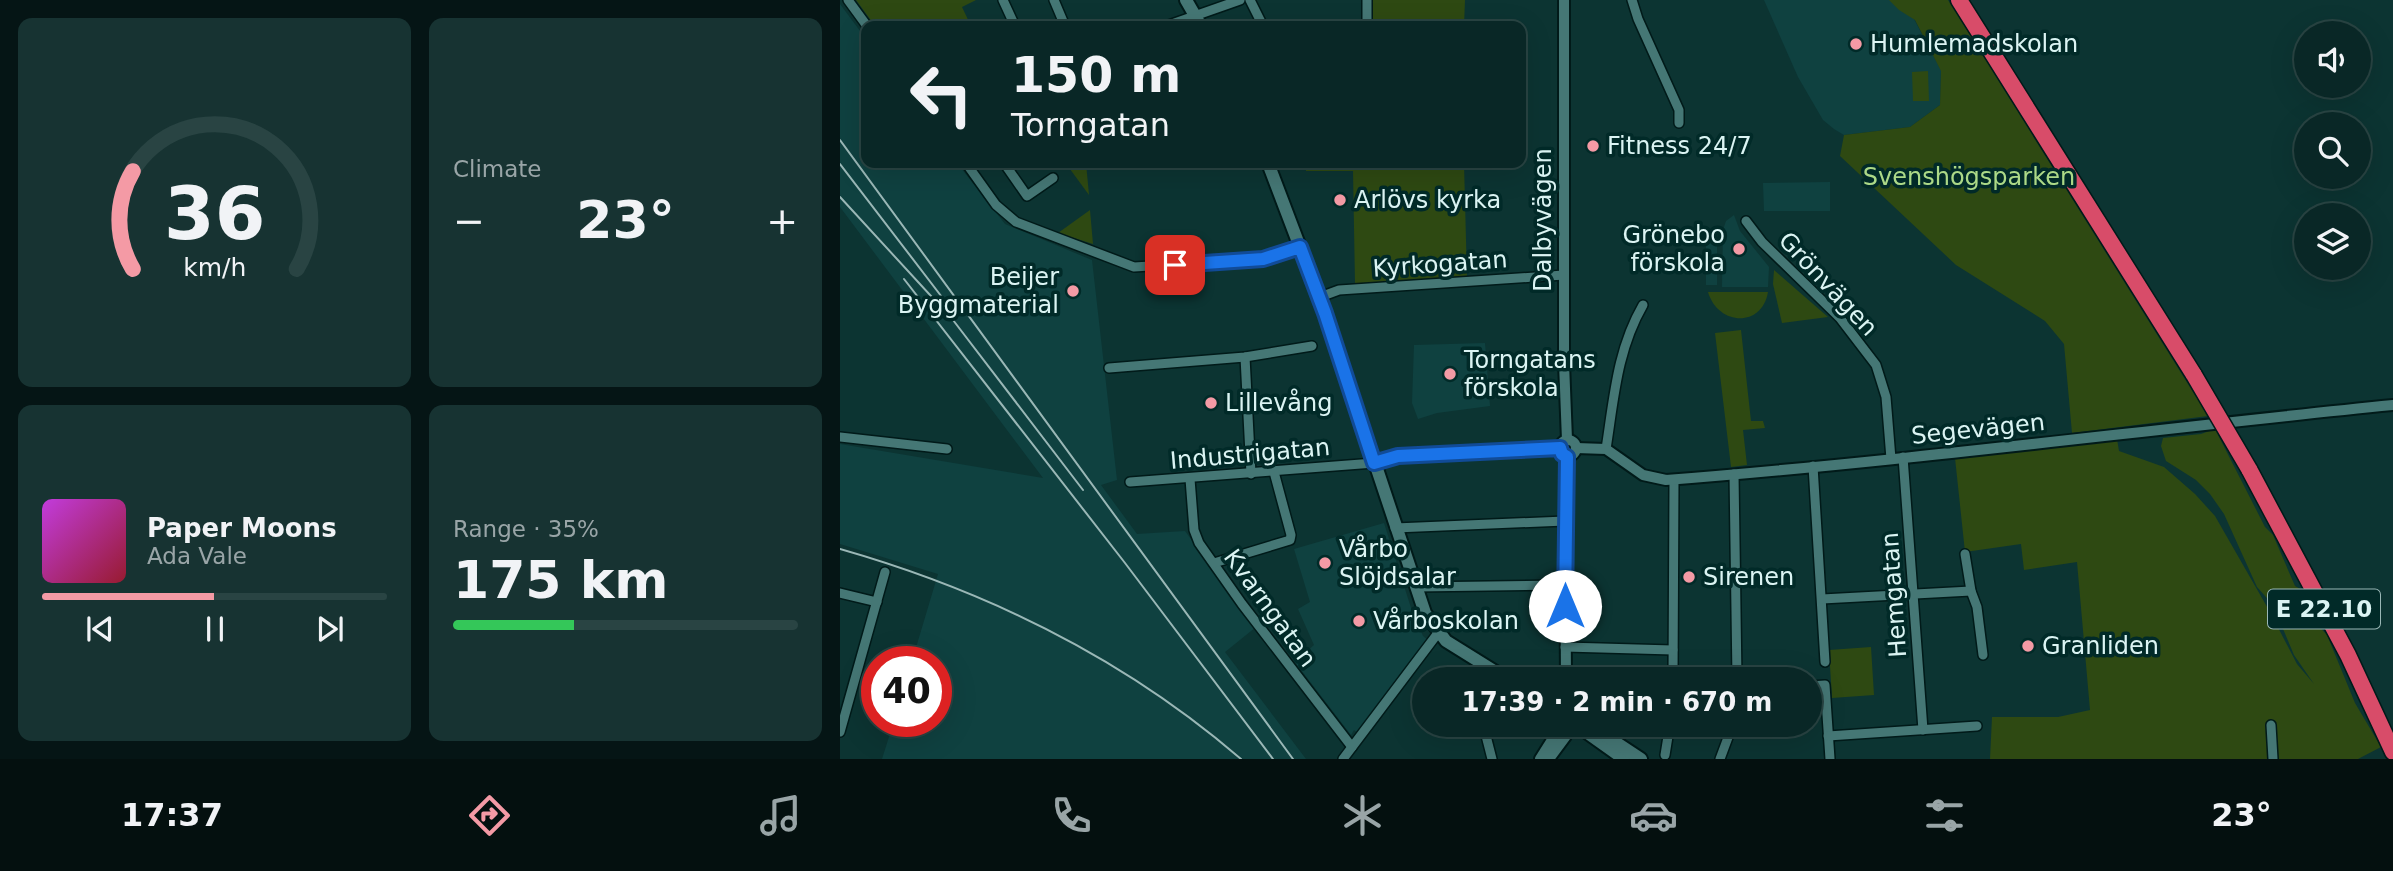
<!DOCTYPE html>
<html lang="en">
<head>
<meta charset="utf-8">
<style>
  body { margin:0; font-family:"DejaVu Sans",sans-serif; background:#173332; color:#f1f3f6; height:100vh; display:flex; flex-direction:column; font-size:26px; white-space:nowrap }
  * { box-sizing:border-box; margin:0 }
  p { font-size:23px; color:#99a5a7 }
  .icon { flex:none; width:38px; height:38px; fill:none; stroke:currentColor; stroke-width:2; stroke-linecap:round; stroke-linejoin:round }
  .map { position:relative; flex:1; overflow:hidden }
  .panel { display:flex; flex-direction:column; gap:18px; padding:18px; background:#051515; width:840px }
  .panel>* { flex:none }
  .hud { position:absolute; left:21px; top:21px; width:665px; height:147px; border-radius:14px; box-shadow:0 7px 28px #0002,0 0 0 2px #294443; background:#092726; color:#f1f3f6; overflow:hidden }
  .controls { position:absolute; left:1454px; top:21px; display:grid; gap:14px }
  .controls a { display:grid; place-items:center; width:77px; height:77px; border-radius:50%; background:#092726; box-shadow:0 7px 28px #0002,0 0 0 2px #294443; font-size:35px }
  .speed { position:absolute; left:21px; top:646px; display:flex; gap:14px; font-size:35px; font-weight:700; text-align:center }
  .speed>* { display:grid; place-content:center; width:91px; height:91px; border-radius:50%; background:#092726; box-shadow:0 7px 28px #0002,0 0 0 2px #294443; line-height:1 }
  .speed .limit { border:10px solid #d22; background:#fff; color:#111 }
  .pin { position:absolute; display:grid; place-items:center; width:60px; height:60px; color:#fff; margin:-30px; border-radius:14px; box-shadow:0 4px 10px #0006 }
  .me { position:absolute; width:77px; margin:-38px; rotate:0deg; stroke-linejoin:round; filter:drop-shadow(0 0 5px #0008) }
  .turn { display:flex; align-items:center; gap:24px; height:147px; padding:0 35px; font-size:32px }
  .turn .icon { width:91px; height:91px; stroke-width:2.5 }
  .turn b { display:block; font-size:49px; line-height:60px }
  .big { font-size:52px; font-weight:600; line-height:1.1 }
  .panel .widget { flex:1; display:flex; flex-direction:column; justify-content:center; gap:10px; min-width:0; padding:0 24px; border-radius:14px; background:#173332 }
  .panel .dial { align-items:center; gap:0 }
  .dial svg { height:182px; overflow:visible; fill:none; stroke:#294443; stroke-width:7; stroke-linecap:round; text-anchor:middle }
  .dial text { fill:#f1f3f6; stroke:none }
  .song { display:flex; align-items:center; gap:21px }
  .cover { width:84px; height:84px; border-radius:10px; background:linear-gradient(135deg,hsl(290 70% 55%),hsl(350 70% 35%)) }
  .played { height:7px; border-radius:4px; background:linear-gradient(90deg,#f49aa5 50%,#294443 50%) }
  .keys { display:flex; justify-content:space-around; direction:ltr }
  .heat { display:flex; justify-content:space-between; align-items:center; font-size:38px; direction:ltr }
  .charge { height:10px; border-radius:5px; background:linear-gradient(90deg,#34c759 35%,#294443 0) }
  .panel .tiles { flex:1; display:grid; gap:18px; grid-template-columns:repeat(2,1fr) }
  .trip { position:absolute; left:572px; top:667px; width:410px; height:70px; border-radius:35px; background:#092726; box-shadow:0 7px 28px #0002,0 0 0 2px #294443; font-weight:600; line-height:70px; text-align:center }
  .menu { display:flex; height:112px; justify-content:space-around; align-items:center; background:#04100f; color:#99a5a7 }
  .menu .icon { width:49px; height:49px }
  .menu .selected { color:#f49aa5 }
  .menu b { font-size:32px; color:#f1f3f6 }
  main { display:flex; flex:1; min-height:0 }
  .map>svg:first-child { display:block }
  .built { fill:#0f4140 }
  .green { fill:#2e4912 }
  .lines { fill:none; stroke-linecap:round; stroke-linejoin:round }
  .minor-casing { stroke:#011a19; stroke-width:12 }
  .tertiary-casing { stroke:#011a19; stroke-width:14 }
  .secondary-casing { stroke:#011a19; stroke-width:16 }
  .motorway-casing { stroke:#011a19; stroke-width:19 }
  .minor { stroke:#457775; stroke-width:9 }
  .tertiary { stroke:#457775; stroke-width:10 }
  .secondary { stroke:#457775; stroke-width:12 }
  .motorway { stroke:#d84c69; stroke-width:16 }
  .rail { stroke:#9ab7b6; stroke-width:2 }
  .motorway-bridge-casing { stroke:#011a19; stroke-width:19; stroke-linecap:butt }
  .motorway-bridge { stroke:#d84c69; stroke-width:16 }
  .route-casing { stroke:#114b97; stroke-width:18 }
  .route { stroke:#1a73e8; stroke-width:12 }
  .poi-dot { fill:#f49aa5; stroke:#012a28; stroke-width:2.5 }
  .labels { text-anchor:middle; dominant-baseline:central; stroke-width:7; stroke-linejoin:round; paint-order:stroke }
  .shield { fill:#012a28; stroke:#9ab7b6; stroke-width:2 }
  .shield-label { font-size:23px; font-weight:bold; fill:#dbf4f3 }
  .poi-label { font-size:24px; fill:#dbf4f3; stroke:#012a28; text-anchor:start }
  .park-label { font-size:24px; fill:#acd987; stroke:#012a28 }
  .street-label { font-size:24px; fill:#dbf4f3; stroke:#012a28 }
</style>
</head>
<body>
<main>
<section class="panel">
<div class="tiles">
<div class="widget dial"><svg viewBox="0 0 100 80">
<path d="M14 69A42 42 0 1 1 86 69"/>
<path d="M14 69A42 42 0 0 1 14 26" stroke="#f49aa5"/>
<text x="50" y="56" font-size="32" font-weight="700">36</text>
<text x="50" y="72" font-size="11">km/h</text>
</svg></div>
<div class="widget"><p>Climate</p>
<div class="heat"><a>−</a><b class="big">23°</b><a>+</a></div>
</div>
<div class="widget">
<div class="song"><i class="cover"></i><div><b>Paper Moons</b><p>Ada Vale</p></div></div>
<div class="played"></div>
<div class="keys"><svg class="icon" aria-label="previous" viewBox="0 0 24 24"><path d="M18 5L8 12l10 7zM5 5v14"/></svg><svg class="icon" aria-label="pause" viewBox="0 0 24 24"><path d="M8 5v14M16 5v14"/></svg><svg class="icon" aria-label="next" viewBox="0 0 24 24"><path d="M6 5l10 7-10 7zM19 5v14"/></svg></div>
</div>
<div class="widget"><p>Range · 35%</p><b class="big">175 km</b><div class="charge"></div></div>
</div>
</section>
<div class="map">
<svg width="1553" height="759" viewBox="0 0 1553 759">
  <rect width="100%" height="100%" fill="#0c3432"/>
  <g class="built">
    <path d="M 924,0 L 1051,0 L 1074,19 L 1101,70 L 1100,105 L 1070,127 L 1004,135 L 994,129 L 983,120 L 958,77 Z"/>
    <path d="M 0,4 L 26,39 L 26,163 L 117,163 L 165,224 L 252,260 L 277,480 L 261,485 L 297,534 L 345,531 L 416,627 L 385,652 L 466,759 L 42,759 L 54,721 L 96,721 L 96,662 L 72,661 L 98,574 L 0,544 L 0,444 L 203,478 L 0,207 Z"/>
    <path d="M 990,182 L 990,211 L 924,211 L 923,183 Z"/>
    <path d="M 894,215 L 900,231 L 929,267 L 928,287 L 882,287 L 883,230 L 886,221 Z"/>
    <rect x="866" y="233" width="11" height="52"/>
    <path d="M 645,343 L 650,406 L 597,413 L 578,419 L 572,403 L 574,345 Z"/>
    <path d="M 544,523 L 572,611 L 583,636 L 591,643 L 521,735 L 514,730 L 511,735 L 455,662 L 474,645 L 458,609 L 470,602 L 454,549 Z"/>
  </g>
  <g class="green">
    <path d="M 16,0 L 136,0 L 122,7 L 131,26 L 35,26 Z"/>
    <path d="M 532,0 L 625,0 L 624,26 L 531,26 Z"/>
    <path d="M 1049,0 L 1108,0 L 1368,416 L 1232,433 L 1224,344 L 1205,321 L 1116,265 L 1000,156 L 1004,135 L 1070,127 L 1100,105 L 1101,71 L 1075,20 L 1059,10 Z"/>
    <path d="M 1088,71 L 1089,101 L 1073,101 L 1072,72 Z"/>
    <path d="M 232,163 L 246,163 L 249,195 L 227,165 Z"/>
    <path d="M 465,163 L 624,163 L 627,278 L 515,284 L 513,171 L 466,171 Z"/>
    <path d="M 250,210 L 253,244 L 218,233 Z"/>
    <path d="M 934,270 L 988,317 L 942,323 L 933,284 Z"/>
    <path d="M 868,292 L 928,292 C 922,328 878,326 868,292 Z"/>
    <path d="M 901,330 L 911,421 L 923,421 L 925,428 L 903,430 L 907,465 L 891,467 L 875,333 Z"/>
    <path d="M 1375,429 L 1425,527 L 1433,535 L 1455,586 L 1464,591 L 1474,612 L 1473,620 L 1487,635 L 1515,703 L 1541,747 L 1518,759 L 1150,759 L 1152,717 L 1218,717 L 1250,710 L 1237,562 L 1184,570 L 1181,544 L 1125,552 L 1115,458 L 1277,439 L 1279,451 L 1324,467 L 1355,494 L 1375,516 L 1430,612 L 1457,664 L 1474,684 L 1454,655 L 1433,605 L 1417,587 L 1384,514 L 1370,494 L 1356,480 L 1326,461 L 1321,446 L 1323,438 L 1361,434 Z"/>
    <path d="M 1031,647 L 1034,695 L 992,698 L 989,650 Z"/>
  </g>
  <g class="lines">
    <defs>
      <g id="minor">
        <path d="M 8,0 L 27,26"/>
        <path d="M 163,0 L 175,26"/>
        <path d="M 214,0 L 225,26"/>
        <path d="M 410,0 L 423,26"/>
        <path d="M 792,0 L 798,19 L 839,110 L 839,123"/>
        <path d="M 326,26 L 400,0"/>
        <path d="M 527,26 L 527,0"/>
        <path d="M 126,163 L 156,205 L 176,222 L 294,267 L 423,259 L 460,247"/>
        <path d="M 164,163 L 187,196 L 213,178"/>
        <path d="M 906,221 L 922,242 L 1000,318 L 1036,365 L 1046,397 L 1051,459"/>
        <path d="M 480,297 L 499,290 L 724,275"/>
        <path d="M 405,357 L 411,474"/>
        <path d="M 269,368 L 405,357 L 472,346"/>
        <path d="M 0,437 L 107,449"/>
        <path d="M 766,449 C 774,398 777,350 803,305"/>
        <path d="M 1063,457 L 1083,730"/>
        <path d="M 973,466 L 985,662"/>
        <path d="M 894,474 L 897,679"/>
        <path d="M 350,479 L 354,530 L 359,543 L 402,604 L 512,747"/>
        <path d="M 290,482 L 534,463 L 563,455 L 720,448"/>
        <path d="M 555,528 L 725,521"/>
        <path d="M 1125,554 L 1131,591 L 1137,607 L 1143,655"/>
        <path d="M 374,563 L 450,540 L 451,535 L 434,472"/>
        <path d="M 575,587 L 725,585"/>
        <path d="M 0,593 L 37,602"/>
        <path d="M 982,599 L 1131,591"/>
        <path d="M 725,647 L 833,650"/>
        <path d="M 638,679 L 646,667"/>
        <path d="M 833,679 L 834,480"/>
        <path d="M 970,686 L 985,685 L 990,759"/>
        <path d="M 643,724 L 652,759"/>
        <path d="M 1431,725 L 1433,759"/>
        <path d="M 0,732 L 45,572"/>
        <path d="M 988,736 L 1137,726"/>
        <path d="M 825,755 L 830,724"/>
        <path d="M 503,759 L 598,633"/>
        <path d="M 880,759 L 893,724"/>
      </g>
      <g id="tertiary">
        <path d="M 724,0 L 724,363 L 727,440"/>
        <circle cx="728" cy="448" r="8"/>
        <path d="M 736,448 L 766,449 L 803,475 L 826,480 C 1069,461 1311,429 1553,405"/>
        <path d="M 726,679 L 725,521 L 727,457"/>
        <path d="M 700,759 L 722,724"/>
        <path d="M 709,759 L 726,736 L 727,724"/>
      </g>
      <g id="secondary">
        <path d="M 346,0 L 361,26"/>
        <path d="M 428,163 L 485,313 L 585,613 L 606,641 L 667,679"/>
        <path d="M 735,724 L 784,759"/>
        <path d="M 748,724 L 801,759"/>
      </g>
      <g id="motorway">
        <path d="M 1119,0 L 1354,375"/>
        <path d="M 1409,469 L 1508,655 L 1553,752"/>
      </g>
    </defs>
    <use href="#minor" class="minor-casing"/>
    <use href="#tertiary" class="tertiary-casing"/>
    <use href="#secondary" class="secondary-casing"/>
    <use href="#motorway" class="motorway-casing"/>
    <use href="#minor" class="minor"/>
    <use href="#tertiary" class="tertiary"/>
    <use href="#secondary" class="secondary"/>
    <use href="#motorway" class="motorway"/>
    <g class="rail">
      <path d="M 0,140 L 453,759"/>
      <path d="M 0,164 L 108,305"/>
      <path d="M 0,197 L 113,320 L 243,490"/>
      <path d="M 64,279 L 285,563 L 433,759"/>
      <path d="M 0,549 C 147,591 285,659 401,759"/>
    </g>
    <defs>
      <path id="motorway-bridge" d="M 1354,375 L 1409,469"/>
    </defs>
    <use href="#motorway-bridge" class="motorway-bridge-casing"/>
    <use href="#motorway-bridge" class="motorway-bridge"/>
  </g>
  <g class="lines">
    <defs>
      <path id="route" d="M 335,265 L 423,259 L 460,247 L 485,313 L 534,463 L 558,456 L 720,448 L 722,454 L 727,457 L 725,606"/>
    </defs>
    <use href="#route" class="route-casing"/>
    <use href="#route" class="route"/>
  </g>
  <g class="poi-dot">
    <circle cx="1016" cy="44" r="7"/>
    <circle cx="753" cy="146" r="7"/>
    <circle cx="500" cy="200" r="7"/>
    <circle cx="899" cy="249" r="7"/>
    <circle cx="233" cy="291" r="7"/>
    <circle cx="610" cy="374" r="7"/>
    <circle cx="371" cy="403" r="7"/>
    <circle cx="485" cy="563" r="7"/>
    <circle cx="849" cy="577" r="7"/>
    <circle cx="519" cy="621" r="7"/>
    <circle cx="1188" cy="646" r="7"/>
  </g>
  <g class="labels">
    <rect class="shield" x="1428" y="589.5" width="112" height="39" rx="5"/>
    <g class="shield-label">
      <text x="1484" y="609">E 22.10</text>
    </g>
    <g class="poi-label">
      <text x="1030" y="44">Humlemadskolan</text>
      <text x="767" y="146">Fitness 24/7</text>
      <text x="514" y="200">Arlövs kyrka</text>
      <text x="885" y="235" text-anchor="end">Grönebo<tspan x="885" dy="28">förskola</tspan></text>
      <text x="219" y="277" text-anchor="end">Beijer<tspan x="219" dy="28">Byggmaterial</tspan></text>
      <text x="624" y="360">Torngatans<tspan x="624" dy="28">förskola</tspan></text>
      <text x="385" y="403">Lillevång</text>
      <text x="499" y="549">Vårbo<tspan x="499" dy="28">Slöjdsalar</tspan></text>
      <text x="863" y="577">Sirenen</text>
      <text x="533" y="621">Vårboskolan</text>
      <text x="1202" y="646">Granliden</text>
    </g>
    <g class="park-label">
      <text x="1129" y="177">Svenshögsparken</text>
    </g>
    <g class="street-label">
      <text transform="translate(703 220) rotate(-90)">Dalbyvägen</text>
      <text transform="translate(600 264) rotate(-4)">Kyrkogatan</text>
      <text transform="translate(988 284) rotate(47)">Grönvägen</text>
      <text transform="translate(1138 429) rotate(-6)">Segevägen</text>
      <text transform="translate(410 454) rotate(-5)">Industrigatan</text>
      <text transform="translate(1054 595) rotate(-94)">Hemgatan</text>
      <text transform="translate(430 608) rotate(54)">Kvarngatan</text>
    </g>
  </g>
</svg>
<div class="controls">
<a><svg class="icon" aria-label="sound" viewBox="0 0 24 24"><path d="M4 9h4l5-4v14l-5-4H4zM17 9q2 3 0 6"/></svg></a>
<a><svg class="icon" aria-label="search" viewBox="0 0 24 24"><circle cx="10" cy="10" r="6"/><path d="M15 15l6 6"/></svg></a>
<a><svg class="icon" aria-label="layers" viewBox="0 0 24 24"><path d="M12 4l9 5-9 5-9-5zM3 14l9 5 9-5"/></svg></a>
</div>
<div class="speed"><div class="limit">40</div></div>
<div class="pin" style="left:335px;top:265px;background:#d93025"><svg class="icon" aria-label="arrive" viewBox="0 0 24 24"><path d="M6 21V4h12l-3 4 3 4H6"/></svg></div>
<svg class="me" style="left:725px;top:606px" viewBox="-20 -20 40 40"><circle r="19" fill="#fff"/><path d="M0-13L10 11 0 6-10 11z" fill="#1a73e8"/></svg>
<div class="trip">17:39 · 2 min · 670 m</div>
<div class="hud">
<div class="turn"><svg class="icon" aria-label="left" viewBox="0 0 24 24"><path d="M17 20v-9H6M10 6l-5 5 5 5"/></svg><div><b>150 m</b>Torngatan</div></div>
</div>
</div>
</main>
<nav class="menu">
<b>17:37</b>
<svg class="icon selected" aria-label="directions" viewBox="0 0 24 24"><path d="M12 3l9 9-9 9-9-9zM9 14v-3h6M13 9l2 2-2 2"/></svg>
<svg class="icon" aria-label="music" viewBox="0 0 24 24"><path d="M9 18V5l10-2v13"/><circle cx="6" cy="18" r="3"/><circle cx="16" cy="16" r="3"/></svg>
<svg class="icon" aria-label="phone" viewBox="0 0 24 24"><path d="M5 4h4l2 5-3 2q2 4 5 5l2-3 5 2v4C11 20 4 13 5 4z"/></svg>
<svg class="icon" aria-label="climate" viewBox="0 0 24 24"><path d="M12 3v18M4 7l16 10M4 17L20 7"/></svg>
<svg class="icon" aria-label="car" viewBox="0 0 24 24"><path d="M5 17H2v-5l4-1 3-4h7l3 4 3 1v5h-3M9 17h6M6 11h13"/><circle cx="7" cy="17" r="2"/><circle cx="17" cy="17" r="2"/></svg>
<svg class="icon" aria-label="filters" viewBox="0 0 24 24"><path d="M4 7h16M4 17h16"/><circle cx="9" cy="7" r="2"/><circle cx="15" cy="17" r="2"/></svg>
<b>23°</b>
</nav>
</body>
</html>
